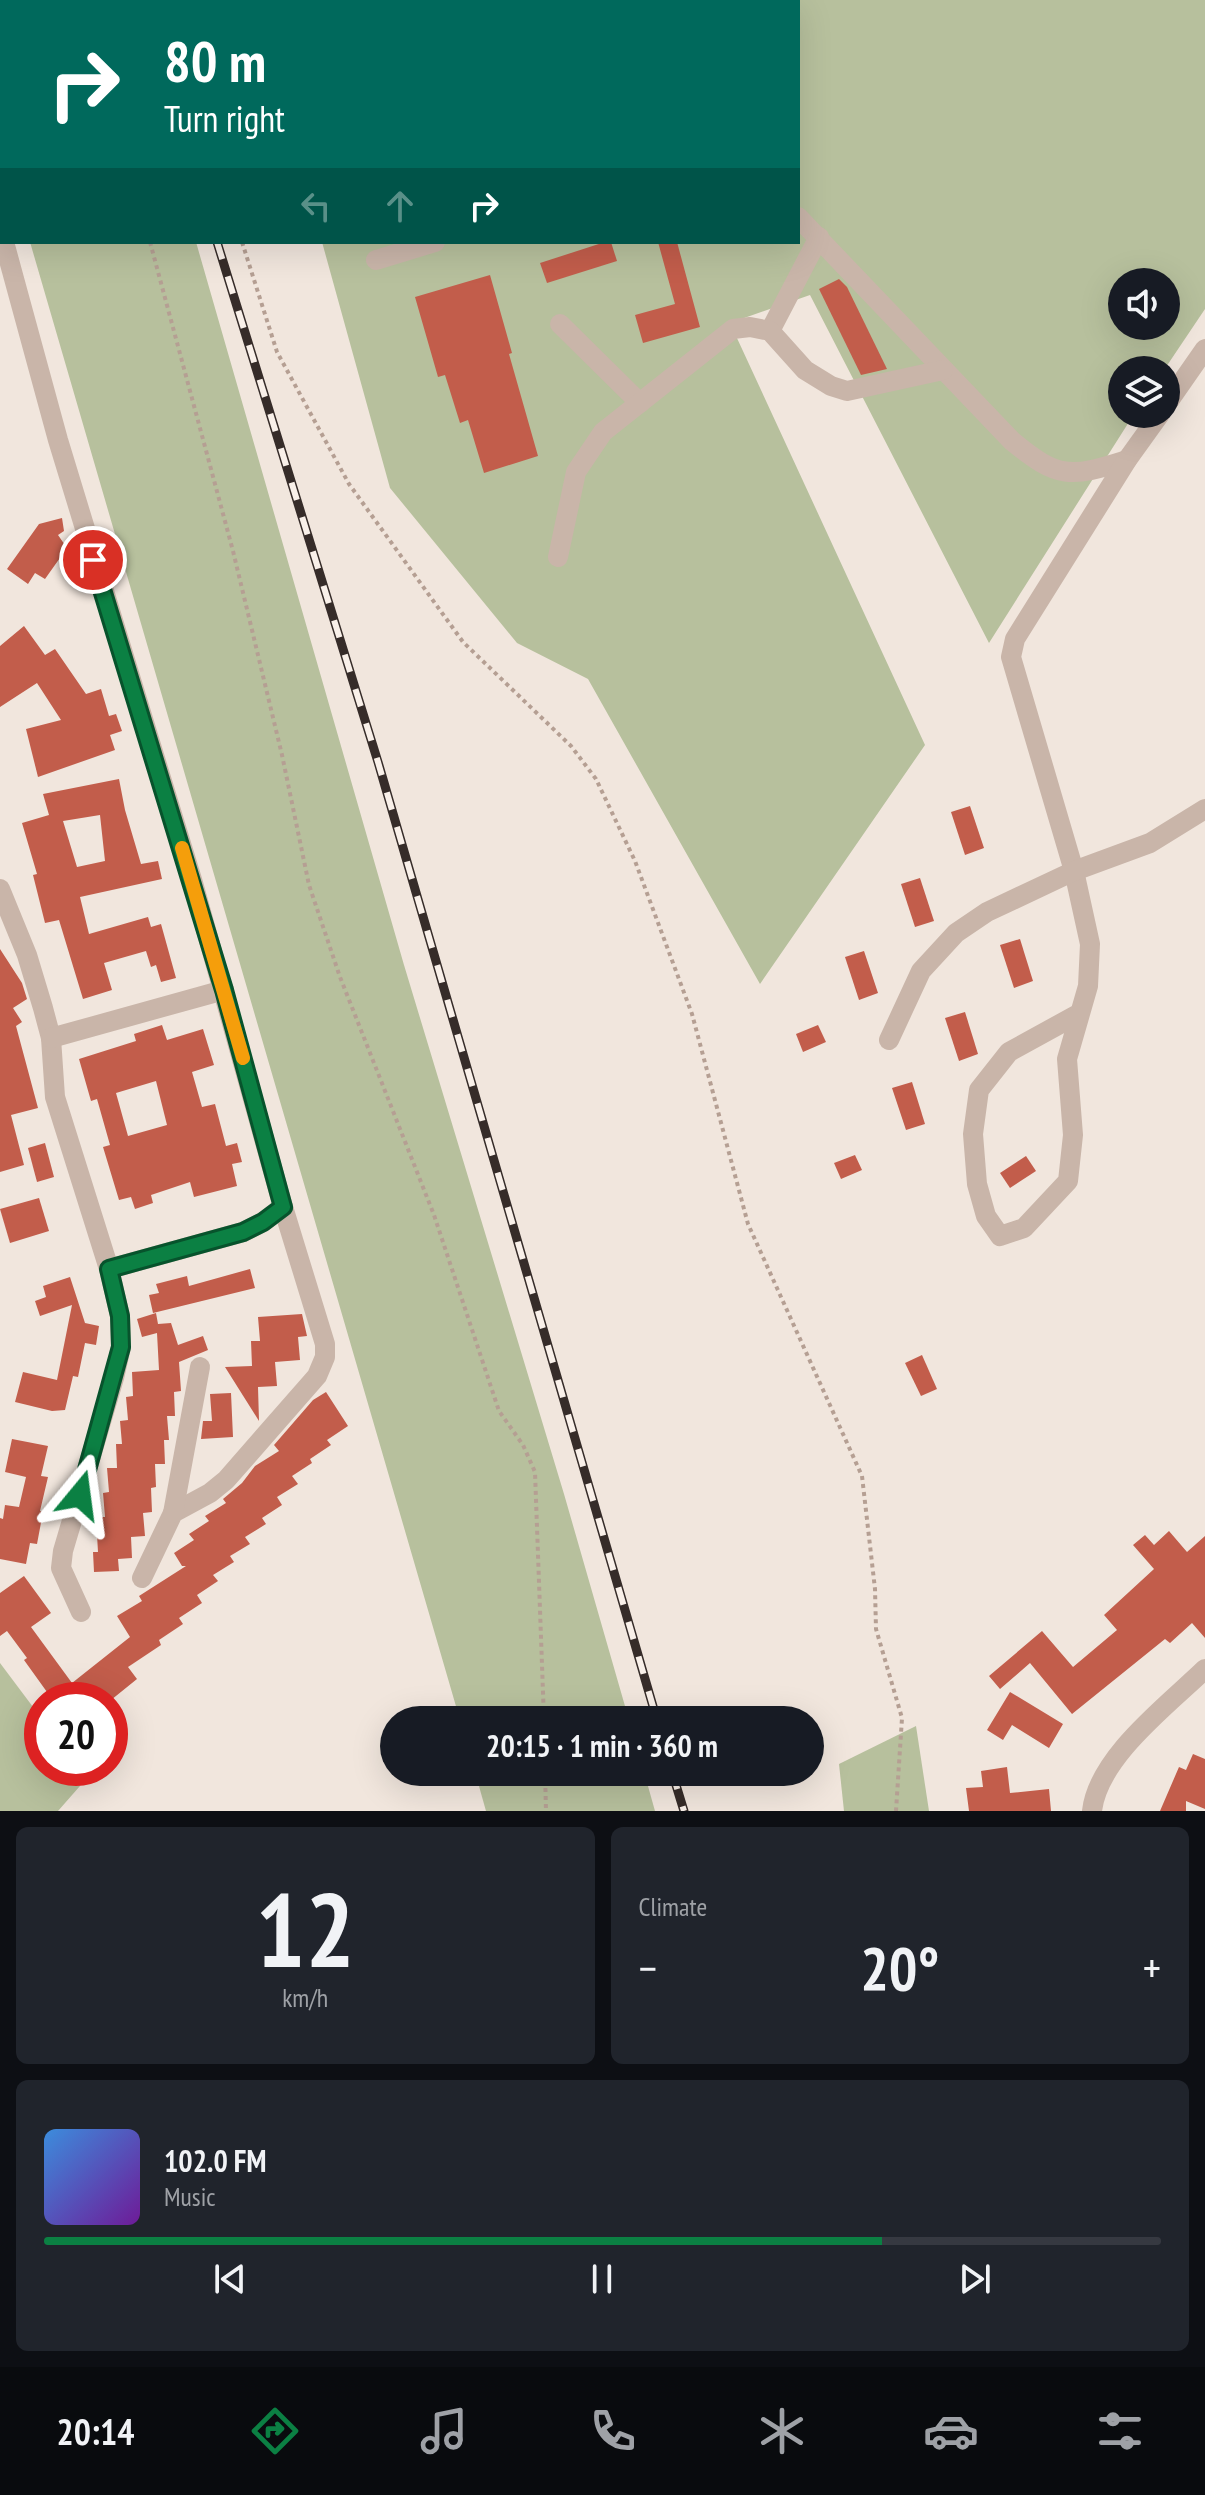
<!DOCTYPE html>
<html lang="en">
<head>
<meta charset="utf-8">
<style>
  body { margin:0; font-family:"PT Sans Narrow",sans-serif; background:#20242c; color:#f1f3f6; height:100vh; display:flex; flex-direction:column; font-size:30px; white-space:nowrap }
  * { box-sizing:border-box; margin:0 }
  p { font-size:26px; color:#9ea1a6 }
  .icon { flex:none; width:44px; height:44px; fill:none; stroke:currentColor; stroke-width:2; stroke-linecap:round; stroke-linejoin:round }
  .map { position:relative; height:1811px; overflow:hidden }
  .details { display:flex; flex-direction:column; gap:16px; padding:16px; background:#0d0f14; flex:1 }
  .details>* { flex:none }
  .hud { position:absolute; left:0px; top:0px; width:800px; height:244px; box-shadow:0 8px 32px #0002; background:#00695c; color:#fff; overflow:hidden }
  .fabs { position:absolute; left:1108px; top:268px; display:grid; gap:16px }
  .fabs a { display:grid; place-items:center; width:72px; height:72px; border-radius:50%; background:#171b24; box-shadow:0 8px 32px #0002; font-size:40px }
  .speed { position:absolute; left:24px; top:1682px; display:flex; gap:16px; font-size:40px; font-weight:700; text-align:center }
  .speed>* { display:grid; place-content:center; width:104px; height:104px; border-radius:50%; background:#171b24; box-shadow:0 8px 32px #0002; line-height:1 }
  .speed .limit { border:12px solid #d22; background:#fff; color:#111 }
  .pin { position:absolute; display:grid; place-items:center; width:68px; height:68px; color:#fff; margin:-34px; border:4px solid #fff; border-radius:50%; box-shadow:0 2px 8px #0007 }
  .me { position:absolute; width:88px; margin:-44px; rotate:16deg; stroke-linejoin:round; filter:drop-shadow(0 0 6px #0008) }
  .turn { display:flex; align-items:center; gap:28px; height:168px; padding:0 32px; font-size:36px }
  .turn .icon { width:104px; height:104px; stroke-width:2.5 }
  .turn b { display:block; font-size:56px; line-height:68px }
  .lanes { display:flex; align-items:center; height:76px; padding:0 32px; background:#0003; justify-content:center; gap:40px; direction:ltr }
  .lanes .off { opacity:.35 }
  .big { font-size:60px; font-weight:600; line-height:1.1 }
  .details .tile { flex:1; display:flex; flex-direction:column; justify-content:center; gap:12px; min-width:0; padding:0 28px; border-radius:12px; background:#20242c }
  .details .dial { align-items:center; gap:0 }
  .dial b { font-size:104px; line-height:1 }
  .song { display:flex; align-items:center; gap:24px }
  .cover { width:96px; height:96px; border-radius:12px; background:linear-gradient(135deg,hsl(210 70% 55%),hsl(280 70% 35%)) }
  .played { height:8px; border-radius:4px; background:linear-gradient(90deg,#0b8043 75%,#363941 75%) }
  .keys { display:flex; justify-content:space-around; direction:ltr }
  .heat { display:flex; justify-content:space-between; align-items:center; font-size:44px; direction:ltr }
  .details .tiles { flex:1; display:grid; gap:16px; grid-template-columns:1fr 1fr }
  .tile:last-child { grid-column:span 2 }
  .trip { position:absolute; left:380px; top:1706px; width:444px; height:80px; border-radius:40px; background:#171b24; box-shadow:0 8px 32px #0002; font-weight:600; line-height:80px; text-align:center }
  .menu { display:flex; height:128px; justify-content:space-around; align-items:center; background:#090b0e; color:#9ea1a6 }
  .menu .icon { width:56px; height:56px }
  .menu .active { color:#0b8043 }
  .menu b { font-size:36px; color:#f1f3f6 }
  .map>svg:first-child { display:block }
  .green { fill:#b7c09d; fill-rule:evenodd }
  .building { fill:#c25d4b; fill-rule:evenodd }
  .lines { fill:none; stroke-linecap:round; stroke-linejoin:round }
  .path { stroke:#b59f93; stroke-width:4; stroke-dasharray:4 4; stroke-linecap:butt }
  .minor { stroke:#c9b5a9; stroke-width:20 }
  .rail-casing { stroke:#362c29; stroke-width:9 }
  .rail { stroke:#f9f0e9; stroke-width:6; stroke-dasharray:18; stroke-linecap:butt }
  .route-casing { stroke:#07532c; stroke-width:20 }
  .route { stroke:#0b8043; stroke-width:14 }
  .slow { stroke:#f59e0b; stroke-width:14 }
</style>
</head>
<body>
<div class="map">
<svg width="1205" height="1811" viewBox="0 0 1205 1811">
  <rect width="100%" height="100%" fill="#f1e6dd"/>
  <g class="green">
    <path d="M 256,0 L 1205,0 L 1205,309 L 1164,370 L 1122,370 L 1122,414 L 1134,414 L 989,643 L 810,295 L 730,323 L 925,745 L 760,984 L 588,679 L 517,643 L 390,488 L 322,242 L 798,242 L 798,2 ZM 1122,282 L 1166,282 L 1166,326 L 1122,326 Z"/>
    <path d="M 30,242 L 196,242 L 404,965 L 564,1494 L 629,1720 L 460,1720 Z"/>
    <path d="M 0,1663 L 42,1719 L 42,1768 L 79,1768 L 87,1778 L 58,1811 L 0,1811 Z"/>
    <path d="M 916,1726 L 929,1811 L 844,1811 L 839,1764 Z"/>
    <path d="M 475,1772 L 644,1772 L 655,1811 L 486,1811 Z"/>
  </g>
  <g class="building">
    <path d="M 605,242 L 611,242 L 617,261 L 547,283 L 540,263 Z"/>
    <path d="M 658,242 L 677,242 L 700,327 L 643,343 L 635,315 L 675,304 Z"/>
    <path d="M 490,275 L 512,353 L 509,354 L 538,456 L 484,473 L 468,420 L 460,423 L 445,375 L 438,377 L 415,297 Z"/>
    <path d="M 839,279 L 847,287 L 887,369 L 861,375 L 819,289 Z"/>
    <path d="M 62,518 L 64,531 L 58,535 L 67,548 L 45,579 L 35,573 L 28,584 L 7,569 L 39,524 Z"/>
    <path d="M 24,626 L 45,655 L 55,649 L 86,694 L 101,689 L 109,716 L 116,714 L 122,731 L 110,735 L 115,750 L 38,777 L 26,729 L 61,720 L 37,683 L 0,707 L 0,646 Z"/>
    <path d="M 119,779 L 125,810 L 141,864 L 158,861 L 162,879 L 80,897 L 89,934 L 148,917 L 151,927 L 161,924 L 176,978 L 161,982 L 156,965 L 151,967 L 146,951 L 104,963 L 112,990 L 83,999 L 59,920 L 45,923 L 33,875 L 37,874 L 22,823 L 49,815 L 43,794 ZM 100,815 L 105,861 L 77,867 L 63,821 Z"/>
    <path d="M 970,806 L 984,848 L 965,855 L 951,812 Z"/>
    <path d="M 920,878 L 934,921 L 915,927 L 901,884 Z"/>
    <path d="M 1020,939 L 1033,981 L 1014,988 L 1000,945 Z"/>
    <path d="M 0,949 L 22,983 L 27,999 L 13,1008 L 22,1022 L 16,1026 L 38,1108 L 11,1115 L 24,1165 L 0,1172 Z"/>
    <path d="M 864,951 L 878,993 L 859,1000 L 845,957 Z"/>
    <path d="M 965,1012 L 978,1054 L 959,1061 L 945,1018 Z"/>
    <path d="M 162,1025 L 167,1040 L 203,1029 L 214,1065 L 192,1072 L 202,1107 L 215,1104 L 226,1146 L 237,1143 L 242,1162 L 232,1164 L 237,1186 L 194,1197 L 190,1182 L 151,1195 L 153,1203 L 135,1209 L 131,1197 L 119,1200 L 103,1147 L 110,1145 L 97,1099 L 91,1101 L 79,1059 L 136,1041 L 134,1034 ZM 156,1081 L 167,1125 L 128,1136 L 116,1093 Z"/>
    <path d="M 818,1025 L 826,1042 L 803,1052 L 796,1034 Z"/>
    <path d="M 912,1082 L 925,1124 L 906,1130 L 892,1088 Z"/>
    <path d="M 45,1143 L 54,1177 L 37,1182 L 28,1148 Z"/>
    <path d="M 855,1155 L 862,1170 L 841,1179 L 834,1163 Z"/>
    <path d="M 1026,1156 L 1036,1171 L 1010,1188 L 1000,1173 Z"/>
    <path d="M 39,1198 L 49,1231 L 10,1243 L 0,1209 Z"/>
    <path d="M 250,1269 L 255,1288 L 153,1313 L 149,1295 L 159,1293 L 156,1284 L 187,1276 L 189,1286 Z"/>
    <path d="M 70,1277 L 85,1323 L 99,1326 L 96,1345 L 85,1343 L 78,1377 L 73,1376 L 65,1410 L 52,1411 L 15,1402 L 23,1372 L 57,1380 L 72,1305 L 40,1316 L 35,1301 L 46,1297 L 43,1286 Z"/>
    <path d="M 156,1313 L 158,1324 L 171,1323 L 178,1345 L 203,1336 L 208,1350 L 179,1362 L 181,1391 L 174,1392 L 175,1416 L 167,1416 L 169,1440 L 164,1440 L 165,1464 L 155,1464 L 156,1487 L 151,1488 L 152,1512 L 143,1513 L 145,1536 L 131,1537 L 132,1558 L 118,1559 L 119,1571 L 94,1572 L 93,1552 L 98,1552 L 96,1517 L 105,1517 L 103,1493 L 109,1492 L 107,1468 L 117,1468 L 116,1444 L 122,1444 L 120,1421 L 128,1420 L 126,1397 L 133,1396 L 132,1372 L 159,1370 L 157,1333 L 142,1337 L 137,1319 Z"/>
    <path d="M 302,1314 L 307,1336 L 298,1337 L 300,1360 L 275,1362 L 277,1386 L 258,1387 L 259,1421 L 225,1367 L 252,1366 L 251,1341 L 260,1341 L 258,1317 Z"/>
    <path d="M 922,1355 L 937,1389 L 921,1396 L 905,1363 Z"/>
    <path d="M 326,1392 L 348,1426 L 327,1440 L 331,1445 L 310,1459 L 312,1463 L 292,1476 L 298,1484 L 277,1497 L 282,1505 L 262,1518 L 266,1524 L 245,1537 L 250,1544 L 230,1556 L 234,1562 L 213,1575 L 218,1581 L 197,1595 L 202,1603 L 179,1618 L 183,1624 L 159,1640 L 161,1645 L 128,1667 L 137,1679 L 111,1700 L 51,1700 L 52,1699 L 24,1660 L 27,1658 L 7,1631 L 0,1636 L 0,1593 L 24,1576 L 51,1613 L 31,1627 L 72,1683 L 130,1637 L 117,1616 L 142,1601 L 139,1596 L 186,1566 L 182,1566 L 174,1553 L 194,1540 L 189,1534 L 209,1521 L 205,1516 L 226,1503 L 223,1499 L 242,1483 L 255,1466 L 279,1451 L 274,1445 L 313,1400 Z"/>
    <path d="M 231,1393 L 233,1437 L 201,1439 L 203,1421 L 212,1421 L 210,1394 Z"/>
    <path d="M 12,1439 L 48,1446 L 41,1476 L 48,1477 L 40,1511 L 43,1512 L 37,1544 L 30,1543 L 26,1564 L 0,1559 L 0,1518 L 3,1519 L 5,1505 L 19,1507 L 26,1477 L 5,1472 Z"/>
    <path d="M 1169,1531 L 1187,1552 L 1205,1536 L 1205,1638 L 1192,1623 L 1170,1643 L 1165,1639 L 1072,1714 L 1030,1663 L 1000,1689 L 989,1676 L 1042,1631 L 1073,1667 L 1117,1630 L 1104,1615 L 1154,1569 L 1133,1545 L 1145,1535 L 1154,1545 Z"/>
    <path d="M 1010,1692 L 1063,1724 L 1049,1748 L 1012,1725 L 1003,1740 L 987,1730 Z"/>
    <path d="M 1193,1754 L 1205,1759 L 1205,1809 L 1186,1801 L 1186,1811 L 1160,1811 L 1179,1767 L 1186,1770 Z"/>
    <path d="M 1007,1767 L 1010,1793 L 1049,1789 L 1051,1811 L 969,1811 L 966,1788 L 983,1787 L 981,1771 Z"/>
  </g>
  <g class="lines">
    <g class="path">
      <path d="M 77,0 L 78,2"/>
      <path d="M 162,0 L 163,2"/>
      <path d="M 150,242 L 233,551 L 282,755 L 309,885 L 340,977 L 434,1215 L 499,1411 L 523,1445 L 535,1472 L 544,1720"/>
      <path d="M 242,242 L 277,352 L 349,484 L 463,642 L 571,746 L 596,779 L 635,861 L 692,1014 L 748,1224 L 862,1476 L 875,1589 L 876,1629 L 902,1718 L 896,1811"/>
      <path d="M 545,1772 L 546,1811"/>
    </g>
    <g class="minor">
      <path d="M 506,0 L 506,2"/>
      <path d="M 798,217 L 1012,441 C 1058,479 1070,478 1127,460"/>
      <path d="M 4,242 L 58,440 L 193,883 L 283,1207 L 325,1344 L 325,1357 L 317,1376 L 226,1480 L 210,1493 L 173,1513 L 142,1578"/>
      <path d="M 376,260 L 435,242"/>
      <path d="M 560,324 L 640,403"/>
      <path d="M 770,331 L 819,237"/>
      <path d="M 1166,405 L 1205,349"/>
      <path d="M 558,557 L 576,472 L 603,432 L 733,329 L 750,327 L 770,331 L 805,370 L 831,386 L 847,391 L 943,370"/>
      <path d="M 0,889 L 27,955 L 43,1008 L 51,1038 L 55,1097 L 109,1269 L 120,1316 L 121,1347 L 114,1378 L 63,1551 L 61,1568 L 81,1612"/>
      <path d="M 1080,1013 L 1009,1052 L 979,1090 L 973,1134 L 977,1184 L 986,1216 L 1000,1236 L 1024,1228 L 1068,1181 L 1073,1135 L 1067,1059 L 1088,986 L 1090,944 L 1074,871 L 1011,657 L 1015,639 L 1127,460 L 1160,414"/>
      <path d="M 51,1038 L 224,990"/>
      <path d="M 889,1040 L 921,971 L 956,933 L 987,912 L 1074,871 L 1150,843 L 1205,809"/>
      <path d="M 109,1269 L 243,1232 L 263,1222 L 283,1207"/>
      <path d="M 173,1513 L 200,1367"/>
      <path d="M 1092,1811 C 1098,1757 1168,1705 1205,1669"/>
    </g>
    <defs>
      <g id="rail">
        <path d="M 144,0 L 145,2"/>
        <path d="M 217,242 L 378,762 L 657,1720"/>
        <path d="M 672,1772 L 684,1811"/>
      </g>
    </defs>
    <use href="#rail" class="rail-casing"/>
    <use href="#rail" class="rail"/>
  </g>
  <g class="lines">
    <defs>
      <path id="route" d="M 80,1495 L 121,1347 L 120,1316 L 109,1269 L 243,1232 L 263,1222 L 283,1207 L 224,990 L 93,560"/>
    </defs>
    <use href="#route" class="route-casing"/>
    <use href="#route" class="route"/>
    <path class="slow" d="M 182,848 L 243,1058"/>
  </g>
</svg>
<div class="fabs">
<a><svg class="icon" aria-label="sound" viewBox="0 0 24 24"><path d="M4 9h4l5-4v14l-5-4H4zM17 9q2 3 0 6"/></svg></a>
<a><svg class="icon" aria-label="layers" viewBox="0 0 24 24"><path d="M12 4l9 5-9 5-9-5zM3 14l9 5 9-5"/></svg></a>
</div>
<div class="speed"><div class="limit">20</div></div>
<div class="pin" style="left:93px;top:560px;background:#d93025"><svg class="icon" aria-label="arrive" viewBox="0 0 24 24"><path d="M6 21V4h12l-3 4 3 4H6"/></svg></div>
<svg class="me" style="left:80px;top:1495px" viewBox="-20 -20 40 40"><path d="M0-17L14 15 0 8-14 15z" fill="#0b8043" stroke="#fff" stroke-width="4"/></svg>
<div class="trip">20:15 · 1 min · 360 m</div>
<div class="hud">
<div class="turn"><svg class="icon" aria-label="right" viewBox="0 0 24 24"><path d="M7 20v-9h11M14 6l5 5-5 5"/></svg><div><b>80 m</b>Turn right</div></div>
<div class="lanes"><svg class="icon off" aria-label="left" viewBox="0 0 24 24"><path d="M17 20v-9H6M10 6l-5 5 5 5"/></svg><svg class="icon off" aria-label="ahead" viewBox="0 0 24 24"><path d="M12 20V5M6 11l6-6 6 6"/></svg><svg class="icon" aria-label="right" viewBox="0 0 24 24"><path d="M7 20v-9h11M14 6l5 5-5 5"/></svg></div>
</div>
</div>
<section class="details">
<div class="tiles">
<div class="tile dial"><b>12</b><p>km/h</p></div>
<div class="tile"><p>Climate</p>
<div class="heat"><a>−</a><b class="big">20°</b><a>+</a></div>
</div>
<div class="tile">
<div class="song"><i class="cover"></i><div><b>102.0 FM</b><p>Music</p></div></div>
<div class="played"></div>
<div class="keys"><svg class="icon" aria-label="previous" viewBox="0 0 24 24"><path d="M18 5L8 12l10 7zM5 5v14"/></svg><svg class="icon" aria-label="pause" viewBox="0 0 24 24"><path d="M8 5v14M16 5v14"/></svg><svg class="icon" aria-label="next" viewBox="0 0 24 24"><path d="M6 5l10 7-10 7zM19 5v14"/></svg></div>
</div>
</div>
</section>
<nav class="menu">
<b>20:14</b>
<svg class="icon active" aria-label="directions" viewBox="0 0 24 24"><path d="M12 3l9 9-9 9-9-9zM9 14v-3h6M13 9l2 2-2 2"/></svg>
<svg class="icon" aria-label="music" viewBox="0 0 24 24"><path d="M9 18V5l10-2v13"/><circle cx="6" cy="18" r="3"/><circle cx="16" cy="16" r="3"/></svg>
<svg class="icon" aria-label="phone" viewBox="0 0 24 24"><path d="M5 4h4l2 5-3 2q2 4 5 5l2-3 5 2v4C11 20 4 13 5 4z"/></svg>
<svg class="icon" aria-label="climate" viewBox="0 0 24 24"><path d="M12 3v18M4 7l16 10M4 17L20 7"/></svg>
<svg class="icon" aria-label="car" viewBox="0 0 24 24"><path d="M5 17H2v-5l4-1 3-4h7l3 4 3 1v5h-3M9 17h6M6 11h13"/><circle cx="7" cy="17" r="2"/><circle cx="17" cy="17" r="2"/></svg>
<svg class="icon" aria-label="filters" viewBox="0 0 24 24"><path d="M4 7h16M4 17h16"/><circle cx="9" cy="7" r="2"/><circle cx="15" cy="17" r="2"/></svg>
</nav>
</body>
</html>
